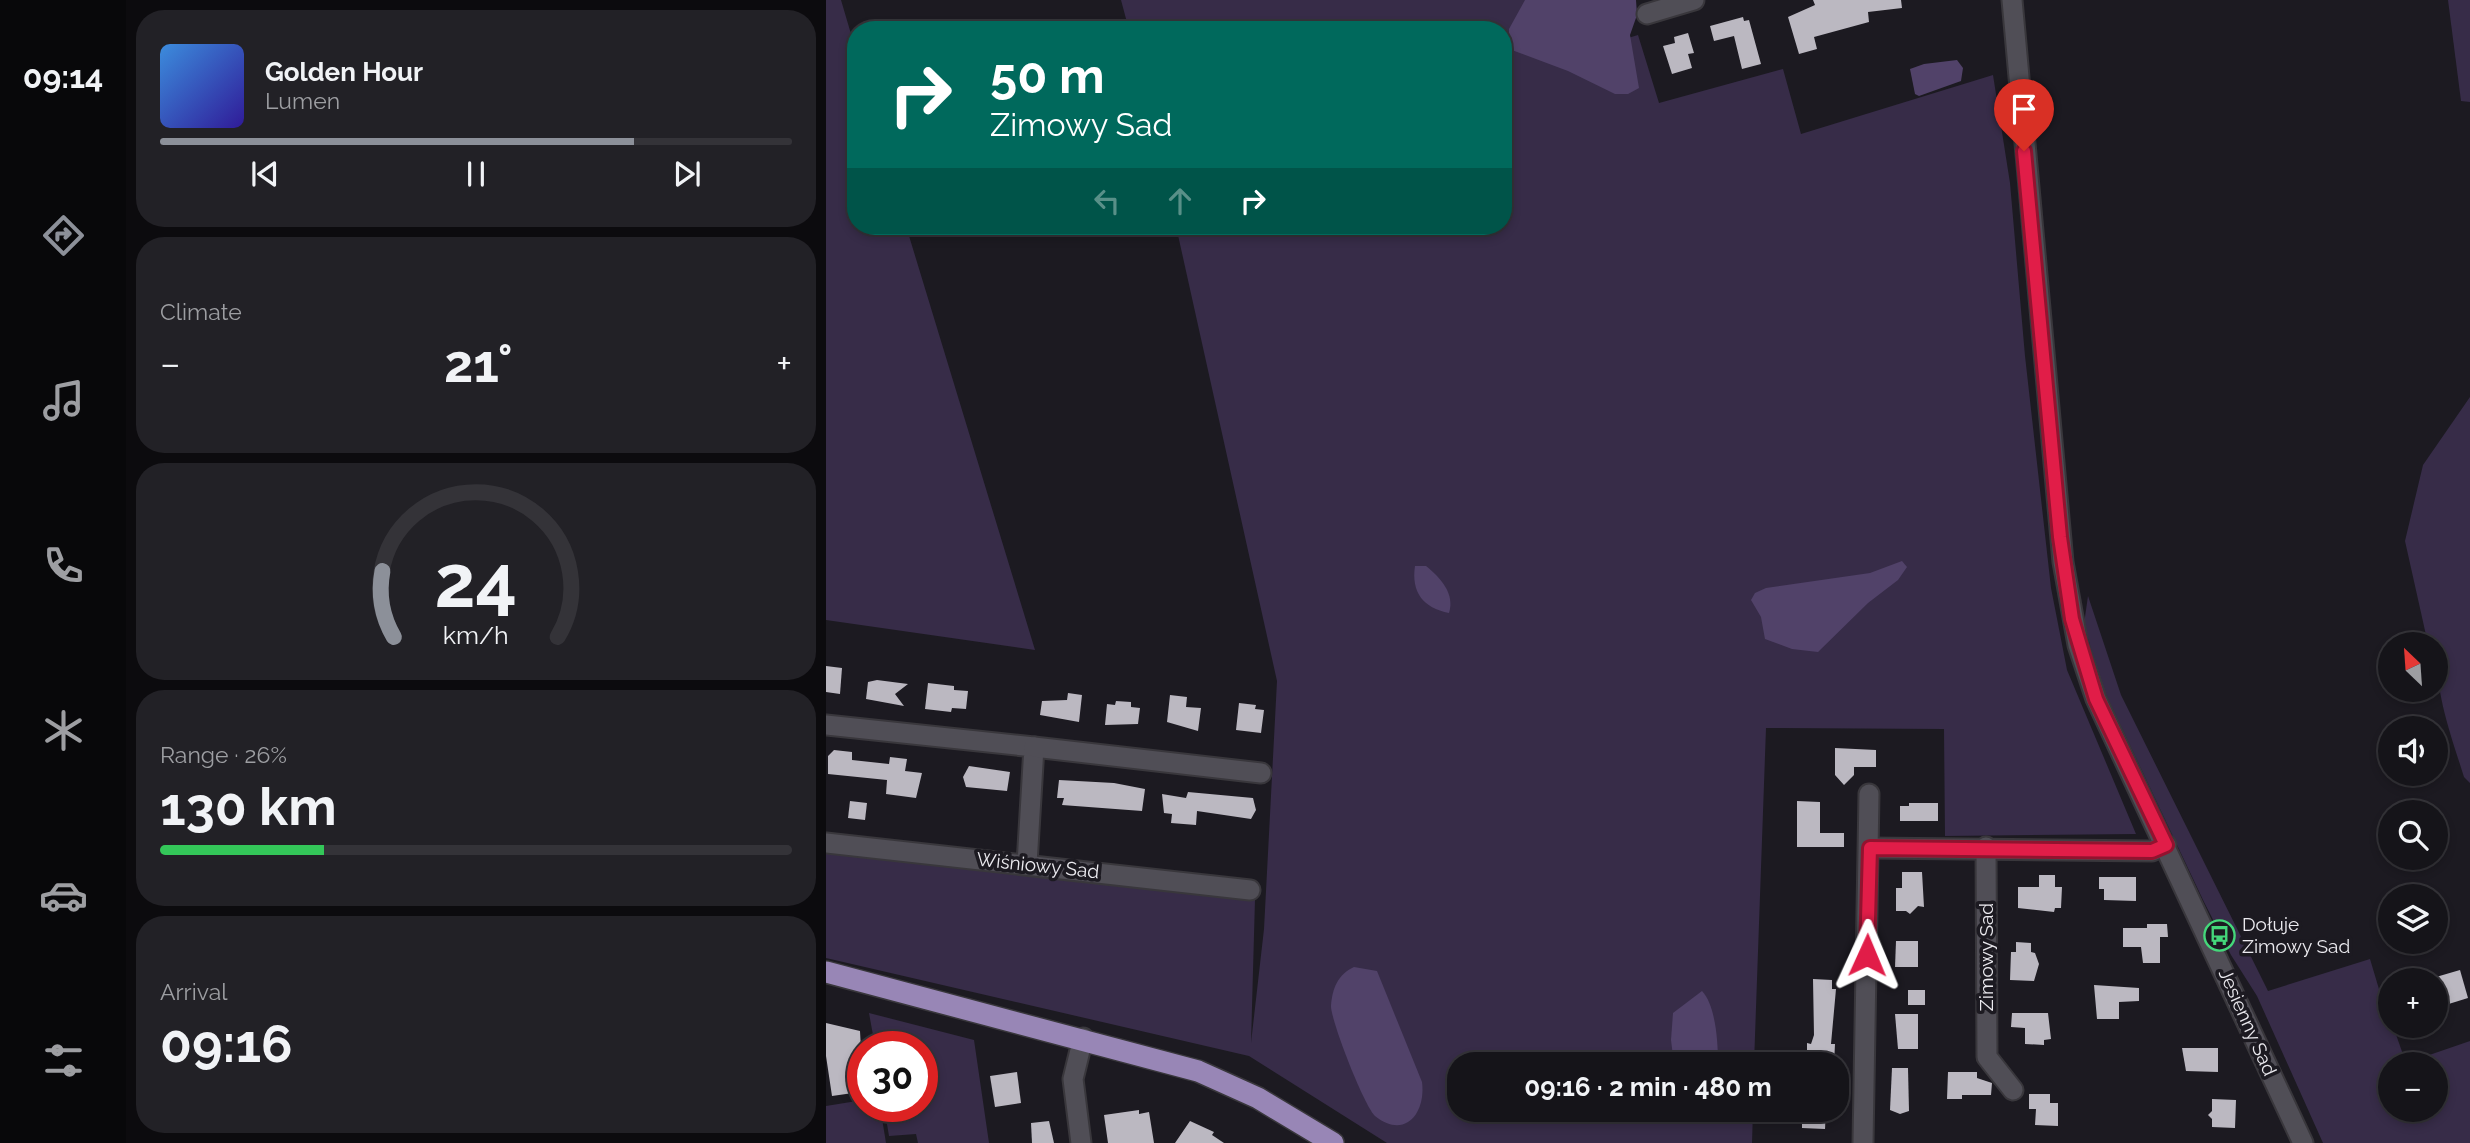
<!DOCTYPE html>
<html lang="en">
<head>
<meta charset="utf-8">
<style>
  body { margin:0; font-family:Raleway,sans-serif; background:#222126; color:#f1f3f6; height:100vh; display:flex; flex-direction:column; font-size:26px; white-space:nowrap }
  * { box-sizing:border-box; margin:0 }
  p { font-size:23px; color:#9d9ea2 }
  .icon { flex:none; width:38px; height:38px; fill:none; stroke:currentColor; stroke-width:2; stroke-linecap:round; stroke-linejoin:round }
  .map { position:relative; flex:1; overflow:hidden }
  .drawer { display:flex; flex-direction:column; gap:10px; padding:10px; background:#0c0b0e; width:700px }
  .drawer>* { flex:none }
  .hud { position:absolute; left:21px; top:21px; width:665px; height:214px; border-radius:28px; box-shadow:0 4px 10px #0003,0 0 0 2px #343338; background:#00695c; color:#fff; overflow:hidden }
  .needle { width:46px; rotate:335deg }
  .buttons { position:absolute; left:1552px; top:632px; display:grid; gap:14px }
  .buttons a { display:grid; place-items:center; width:70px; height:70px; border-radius:50%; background:#151419; box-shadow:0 4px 10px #0003,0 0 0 2px #343338; font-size:35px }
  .speed { position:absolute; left:21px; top:1031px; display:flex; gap:14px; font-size:35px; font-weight:700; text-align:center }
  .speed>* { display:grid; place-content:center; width:91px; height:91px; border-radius:50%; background:#151419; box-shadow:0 4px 10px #0003,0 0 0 2px #343338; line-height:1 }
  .speed .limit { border:10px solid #d22; background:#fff; color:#111 }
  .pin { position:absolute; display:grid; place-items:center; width:60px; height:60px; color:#fff; margin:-72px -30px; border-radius:50% 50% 50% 0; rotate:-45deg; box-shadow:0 0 7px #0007 }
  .pin .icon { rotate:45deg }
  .me { position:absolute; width:77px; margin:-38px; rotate:1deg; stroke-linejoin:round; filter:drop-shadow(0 0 5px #0008) }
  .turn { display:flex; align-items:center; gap:24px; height:147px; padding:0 28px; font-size:32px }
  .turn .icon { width:91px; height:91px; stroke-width:2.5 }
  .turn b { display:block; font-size:49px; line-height:60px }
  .lanes { display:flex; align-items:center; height:66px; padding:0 28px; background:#0003; justify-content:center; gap:35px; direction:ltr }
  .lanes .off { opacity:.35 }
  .big { font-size:52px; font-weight:700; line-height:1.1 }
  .drawer .card { flex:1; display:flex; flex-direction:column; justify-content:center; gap:10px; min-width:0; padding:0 24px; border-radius:28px; background:#222126 }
  .drawer .dial { align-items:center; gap:0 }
  .dial svg { height:182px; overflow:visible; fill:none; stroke:#343338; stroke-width:7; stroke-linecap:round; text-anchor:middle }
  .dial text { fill:#f1f3f6; stroke:none }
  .song { display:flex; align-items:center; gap:21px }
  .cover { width:84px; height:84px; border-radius:10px; background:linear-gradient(135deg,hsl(210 70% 55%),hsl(250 70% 35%)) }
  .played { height:7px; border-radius:4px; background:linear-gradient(90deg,#8c9099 75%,#343338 75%) }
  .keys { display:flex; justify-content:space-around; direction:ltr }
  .heat { display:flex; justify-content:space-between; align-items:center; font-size:38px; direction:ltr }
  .charge { height:10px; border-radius:5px; background:linear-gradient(90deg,#34c759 26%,#343338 0) }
  .trip { position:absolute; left:621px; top:1052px; width:402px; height:70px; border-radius:28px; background:#151419; box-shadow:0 4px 10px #0003,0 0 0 2px #343338; font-weight:700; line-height:70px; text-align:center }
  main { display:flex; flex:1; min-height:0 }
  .dock { display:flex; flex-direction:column; width:126px; justify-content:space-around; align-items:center; background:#08080a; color:#9d9ea2 }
  .dock .icon { width:49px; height:49px }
  .dock .selected { color:#8c9099 }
  .dock b { font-size:32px; color:#f1f3f6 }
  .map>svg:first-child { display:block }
  .green { fill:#372c48; fill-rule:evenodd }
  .water { fill:#514269 }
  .building { fill:#bbb8c1 }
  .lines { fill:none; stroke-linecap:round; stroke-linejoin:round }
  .minor-casing { stroke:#39373c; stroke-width:23 }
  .major-casing { stroke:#39373c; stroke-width:24 }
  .minor { stroke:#504e56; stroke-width:19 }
  .major { stroke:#9886b6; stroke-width:21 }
  .route-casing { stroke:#92132f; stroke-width:18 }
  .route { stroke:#e11d48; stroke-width:12 }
  .labels { text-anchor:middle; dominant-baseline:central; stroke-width:7; stroke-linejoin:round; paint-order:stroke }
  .street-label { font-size:19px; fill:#ebeaef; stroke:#1c1a21 }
  .poi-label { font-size:19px; fill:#ebeaef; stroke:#1c1a21; text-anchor:start }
</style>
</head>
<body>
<main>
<nav class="dock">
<b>09:14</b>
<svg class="icon selected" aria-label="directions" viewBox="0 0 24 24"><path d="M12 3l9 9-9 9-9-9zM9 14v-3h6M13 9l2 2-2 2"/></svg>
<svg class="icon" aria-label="music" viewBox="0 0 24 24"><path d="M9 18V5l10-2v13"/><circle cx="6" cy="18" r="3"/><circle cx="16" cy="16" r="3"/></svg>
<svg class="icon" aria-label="phone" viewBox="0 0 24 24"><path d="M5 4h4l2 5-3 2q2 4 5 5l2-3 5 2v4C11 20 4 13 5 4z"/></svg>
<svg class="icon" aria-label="climate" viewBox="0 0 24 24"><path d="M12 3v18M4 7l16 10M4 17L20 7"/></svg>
<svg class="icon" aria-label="car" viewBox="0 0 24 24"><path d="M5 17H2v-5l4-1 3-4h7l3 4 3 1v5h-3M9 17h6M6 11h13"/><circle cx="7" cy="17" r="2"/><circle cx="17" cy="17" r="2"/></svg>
<svg class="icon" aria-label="filters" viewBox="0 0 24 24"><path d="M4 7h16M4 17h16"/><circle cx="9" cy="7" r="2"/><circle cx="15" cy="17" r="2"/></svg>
</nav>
<section class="drawer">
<div class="card">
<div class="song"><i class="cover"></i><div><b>Golden Hour</b><p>Lumen</p></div></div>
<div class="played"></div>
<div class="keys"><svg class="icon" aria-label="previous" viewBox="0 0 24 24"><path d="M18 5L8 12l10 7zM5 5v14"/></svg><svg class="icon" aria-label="pause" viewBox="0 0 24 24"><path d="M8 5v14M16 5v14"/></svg><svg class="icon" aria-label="next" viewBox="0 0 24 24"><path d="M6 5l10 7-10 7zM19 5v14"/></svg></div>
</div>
<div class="card"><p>Climate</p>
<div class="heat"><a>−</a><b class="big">21°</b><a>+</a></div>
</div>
<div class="card dial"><svg viewBox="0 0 100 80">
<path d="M14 69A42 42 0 1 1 86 69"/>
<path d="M14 69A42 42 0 0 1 9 40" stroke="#8c9099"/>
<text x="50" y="56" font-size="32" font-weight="700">24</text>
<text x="50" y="72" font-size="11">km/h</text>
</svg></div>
<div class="card"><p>Range · 26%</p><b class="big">130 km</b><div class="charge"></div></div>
<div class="card"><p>Arrival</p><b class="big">09:16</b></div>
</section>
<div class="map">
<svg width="1644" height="1143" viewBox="0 0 1644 1143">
  <rect width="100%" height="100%" fill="#1c1a21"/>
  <g class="green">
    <path d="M 0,0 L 15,0 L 30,51 L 30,226 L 80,226 L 209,650 L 0,620 Z"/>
    <path d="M 295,0 L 796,0 L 802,38 L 812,35 L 833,103 L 957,69 L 975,134 L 1167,75 L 1184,183 L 1199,356 L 1225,588 L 1241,670 L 1310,834 L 1119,836 L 1118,729 L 940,728 L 928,1064 L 634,1064 L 634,1110 L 927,1110 L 926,1143 L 561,1143 L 423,1056 L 0,958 L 0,849 L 429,899 L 425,1043 L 438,929 L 451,681 L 350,226 L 677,226 L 677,30 L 303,30 Z"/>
    <path d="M 1622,0 L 1644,0 L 1644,102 L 1635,101 Z"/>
    <path d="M 1644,397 L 1644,783 L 1638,777 C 1623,729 1610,696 1610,644 L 1602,644 L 1579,541 L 1597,465 Z"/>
    <path d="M 1262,596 L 1295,695 L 1442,991 L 1544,959 L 1564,1026 L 1567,1026 L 1580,1063 L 1644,1041 L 1644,1143 L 1497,1143 L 1431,996 L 1405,955 L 1378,902 L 1275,684 L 1258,624 ZM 1564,1064 L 1610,1064 L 1610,1110 L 1564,1110 Z"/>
    <path d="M 43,1013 L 148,1040 L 163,1143 L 92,1143 L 90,1134 L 63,1136 L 58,1106 L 96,1106 L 96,1046 L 49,1046 Z"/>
    <path d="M 37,1100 L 37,1106 L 54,1106 L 60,1143 L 0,1143 L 0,1106 Z"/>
  </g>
  <g class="water">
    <path d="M 699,0 L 810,0 L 811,15 L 804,35 L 813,88 L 802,94 L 789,94 L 742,71 L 683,49 L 683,29 Z"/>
    <path d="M 1131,60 L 1137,68 L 1135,81 L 1093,96 L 1089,94 L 1084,69 L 1098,64 Z"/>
    <path d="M 1076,561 L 1081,567 L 1072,580 L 1042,603 L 992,652 L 966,649 L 939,639 L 935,617 L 925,600 L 929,593 L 940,588 L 1044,573 Z"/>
    <path d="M 589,566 L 600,566 C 615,578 629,594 623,613 C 597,608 585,592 589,566 Z"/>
    <path d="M 528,967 L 551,971 L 596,1082 C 600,1113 579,1140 549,1116 C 538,1106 505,1021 505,1006 C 506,989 512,974 528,967 Z"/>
    <path d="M 876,991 C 890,1006 892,1043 892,1064 L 848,1064 L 845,1040 L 847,1013 Z"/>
  </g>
  <g class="building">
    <path d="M 987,0 L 1075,0 L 1076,8 L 1042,12 L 1043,22 L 988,37 L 991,49 L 973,54 L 962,17 L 989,5 Z"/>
    <path d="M 917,17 L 918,21 L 923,20 L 935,64 L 916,69 L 908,36 L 888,41 L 884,26 Z"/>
    <path d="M 862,33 L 868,53 L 862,54 L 866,68 L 846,74 L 837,46 L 849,43 L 848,37 Z"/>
    <path d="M 0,666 L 16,668 L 14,694 L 0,692 Z"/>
    <path d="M 51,680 L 82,684 L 69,694 L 78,706 L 40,699 L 42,682 Z"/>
    <path d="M 102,683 L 128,686 L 128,690 L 142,691 L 140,709 L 126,708 L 125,712 L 99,709 Z"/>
    <path d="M 242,693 L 256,695 L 253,722 L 214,715 L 216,701 L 241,700 Z"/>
    <path d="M 344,695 L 361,697 L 360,707 L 375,708 L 372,731 L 341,722 Z"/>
    <path d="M 290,701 L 305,702 L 305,707 L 314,708 L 312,724 L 279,725 L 281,704 L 289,705 Z"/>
    <path d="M 413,703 L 430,705 L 429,709 L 438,710 L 435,733 L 410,730 Z"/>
    <path d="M 1009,748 L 1050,750 L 1050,767 L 1028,767 L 1028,775 L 1018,785 L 1009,775 Z"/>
    <path d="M 8,750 L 26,752 L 26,760 L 63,764 L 64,757 L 81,759 L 79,771 L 96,773 L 90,798 L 60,794 L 61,780 L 2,774 L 2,756 Z"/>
    <path d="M 143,766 L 184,772 L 181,791 L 140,787 L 137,777 Z"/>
    <path d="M 233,780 L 288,783 L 319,789 L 316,811 L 236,805 L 238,798 L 231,798 Z"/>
    <path d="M 362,792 L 427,798 L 430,810 L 425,819 L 371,811 L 370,825 L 345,823 L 346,814 L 338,813 L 336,794 L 360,798 Z"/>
    <path d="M 24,801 L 41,803 L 39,820 L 22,818 Z"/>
    <path d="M 971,801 L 994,802 L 994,833 L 1018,833 L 1018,847 L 971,847 Z"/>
    <path d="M 1083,803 L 1112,803 L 1112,821 L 1074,821 L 1074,806 L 1083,806 Z"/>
    <path d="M 1076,872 L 1096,872 L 1098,907 L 1092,906 L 1084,914 L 1080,911 L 1070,911 L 1070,888 L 1076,888 Z"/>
    <path d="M 1213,875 L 1229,875 L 1229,887 L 1236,887 L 1235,908 L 1229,908 L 1228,912 L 1192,908 L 1192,887 L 1213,887 Z"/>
    <path d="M 1273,877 L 1310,877 L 1310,901 L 1278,900 L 1278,889 L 1273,889 Z"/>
    <path d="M 1321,924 L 1341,924 L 1342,937 L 1334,937 L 1334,963 L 1317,963 L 1315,947 L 1297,947 L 1297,928 L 1321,928 Z"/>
    <path d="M 1070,941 L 1092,941 L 1092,967 L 1069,967 Z"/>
    <path d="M 1190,942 L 1205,943 L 1205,952 L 1209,953 L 1213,964 L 1208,981 L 1184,980 L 1185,952 L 1190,952 Z"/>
    <path d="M 1634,970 L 1642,998 L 1613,1007 L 1610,977 Z"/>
    <path d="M 987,979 L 1006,980 L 1006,989 L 1010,989 L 1005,1044 L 1009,1044 L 1008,1064 L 981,1060 L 981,1043 L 985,1044 L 988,1035 Z"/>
    <path d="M 1268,985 L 1313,988 L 1313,1001 L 1293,1002 L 1293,1019 L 1271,1019 Z"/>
    <rect x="1082" y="990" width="17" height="15"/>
    <path d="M 1186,1013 L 1222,1013 L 1225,1039 L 1218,1040 L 1218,1045 L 1199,1044 L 1199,1028 L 1185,1027 Z"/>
    <path d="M 1069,1014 L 1092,1014 L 1092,1049 L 1072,1049 Z"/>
    <path d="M 0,1023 L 34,1031 L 37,1085 L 26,1086 L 27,1093 L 6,1096 L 0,1056 Z"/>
    <path d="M 1356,1048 L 1392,1048 L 1392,1072 L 1360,1071 Z"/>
    <path d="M 1066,1068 L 1082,1068 L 1083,1111 L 1074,1114 L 1064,1110 Z"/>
    <path d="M 191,1072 L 195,1103 L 169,1107 L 164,1076 Z"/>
    <path d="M 1122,1072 L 1151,1072 L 1151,1078 L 1166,1083 L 1165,1095 L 1136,1095 L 1136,1099 L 1121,1099 Z"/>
    <path d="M 1203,1094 L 1224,1094 L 1224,1103 L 1232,1103 L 1232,1126 L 1209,1125 L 1210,1109 L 1203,1109 Z"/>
    <path d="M 1386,1099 L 1410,1100 L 1409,1128 L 1386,1127 L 1386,1119 L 1382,1115 L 1386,1111 Z"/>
    <path d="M 313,1110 L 313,1114 L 323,1112 L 328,1143 L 282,1143 L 278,1115 Z"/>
    <path d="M 976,1110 L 1000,1110 L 999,1129 L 976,1128 Z"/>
    <path d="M 223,1121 L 228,1143 L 206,1143 L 205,1123 Z"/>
    <path d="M 364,1121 L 388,1132 L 386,1135 L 398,1143 L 349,1143 Z"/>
  </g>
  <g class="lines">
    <defs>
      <g id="minor">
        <path d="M 1186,0 L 1237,562 L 1252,645 L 1270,699 L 1477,1143"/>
        <path d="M 821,14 L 868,0"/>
        <path d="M 0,725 L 208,747 L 201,864"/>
        <path d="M 208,747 L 435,773"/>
        <path d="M 0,843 L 424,890"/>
        <path d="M 1160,847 L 1161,1057 L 1187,1090"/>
        <path d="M 1044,848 L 1326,851 L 1340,845"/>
        <path d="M 255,1143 L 247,1079 L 257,1038"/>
        <path d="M 1037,1143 L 1043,794"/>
      </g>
      <path id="major" d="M 0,972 L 372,1071 L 432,1098 L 507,1143"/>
    </defs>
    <use href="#minor" class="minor-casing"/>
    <use href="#major" class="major-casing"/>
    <use href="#minor" class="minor"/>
    <use href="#major" class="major"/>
  </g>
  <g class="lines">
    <defs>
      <path id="route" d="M 1041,955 L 1044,848 L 1326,851 L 1340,845 L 1270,699 L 1246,619 L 1234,537 L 1198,151"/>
    </defs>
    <use href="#route" class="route-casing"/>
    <use href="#route" class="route"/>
  </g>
  <defs>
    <symbol id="bus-ring" viewBox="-11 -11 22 22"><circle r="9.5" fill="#1c1a21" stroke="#44d77a" stroke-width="1.5"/><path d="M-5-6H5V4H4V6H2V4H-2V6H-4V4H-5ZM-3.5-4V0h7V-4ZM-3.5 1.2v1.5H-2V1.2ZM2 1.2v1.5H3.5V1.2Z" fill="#44d77a"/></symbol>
  </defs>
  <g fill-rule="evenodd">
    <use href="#bus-ring" x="1376" y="918" width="35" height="35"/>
  </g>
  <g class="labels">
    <g class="street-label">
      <text transform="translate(212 865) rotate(6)">Wiśniowy Sad</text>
      <text transform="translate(1160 957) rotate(-90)">Zimowy Sad</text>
      <text transform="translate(1422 1022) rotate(66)">Jesienny Sad</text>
    </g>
    <g class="poi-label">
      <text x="1416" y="924">Dołuje<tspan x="1416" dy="22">Zimowy Sad</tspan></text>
    </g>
  </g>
</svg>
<div class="buttons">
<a><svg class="needle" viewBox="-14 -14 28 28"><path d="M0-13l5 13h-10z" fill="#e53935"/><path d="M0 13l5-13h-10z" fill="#9d9ea2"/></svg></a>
<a><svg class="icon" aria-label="sound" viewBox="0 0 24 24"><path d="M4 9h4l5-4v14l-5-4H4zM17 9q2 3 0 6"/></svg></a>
<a><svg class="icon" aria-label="search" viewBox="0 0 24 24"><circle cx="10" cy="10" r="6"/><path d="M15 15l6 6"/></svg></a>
<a><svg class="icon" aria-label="layers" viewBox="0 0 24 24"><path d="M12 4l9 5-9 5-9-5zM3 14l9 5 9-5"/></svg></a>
<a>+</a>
<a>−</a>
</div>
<div class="speed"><div class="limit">30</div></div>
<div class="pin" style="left:1198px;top:151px;background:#d93025"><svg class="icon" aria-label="arrive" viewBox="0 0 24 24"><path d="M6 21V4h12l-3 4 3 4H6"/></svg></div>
<svg class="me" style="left:1041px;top:955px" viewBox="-20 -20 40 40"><path d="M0-17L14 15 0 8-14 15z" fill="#e11d48" stroke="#fff" stroke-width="4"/></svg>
<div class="trip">09:16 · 2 min · 480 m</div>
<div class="hud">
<div class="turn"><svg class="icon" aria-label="right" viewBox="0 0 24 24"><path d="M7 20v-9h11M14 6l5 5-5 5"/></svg><div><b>50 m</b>Zimowy Sad</div></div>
<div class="lanes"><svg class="icon off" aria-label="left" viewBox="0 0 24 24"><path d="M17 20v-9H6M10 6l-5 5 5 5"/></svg><svg class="icon off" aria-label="ahead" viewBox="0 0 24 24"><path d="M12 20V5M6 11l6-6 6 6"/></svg><svg class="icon" aria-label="right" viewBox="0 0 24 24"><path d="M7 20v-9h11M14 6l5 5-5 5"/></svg></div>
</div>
</div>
</main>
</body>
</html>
